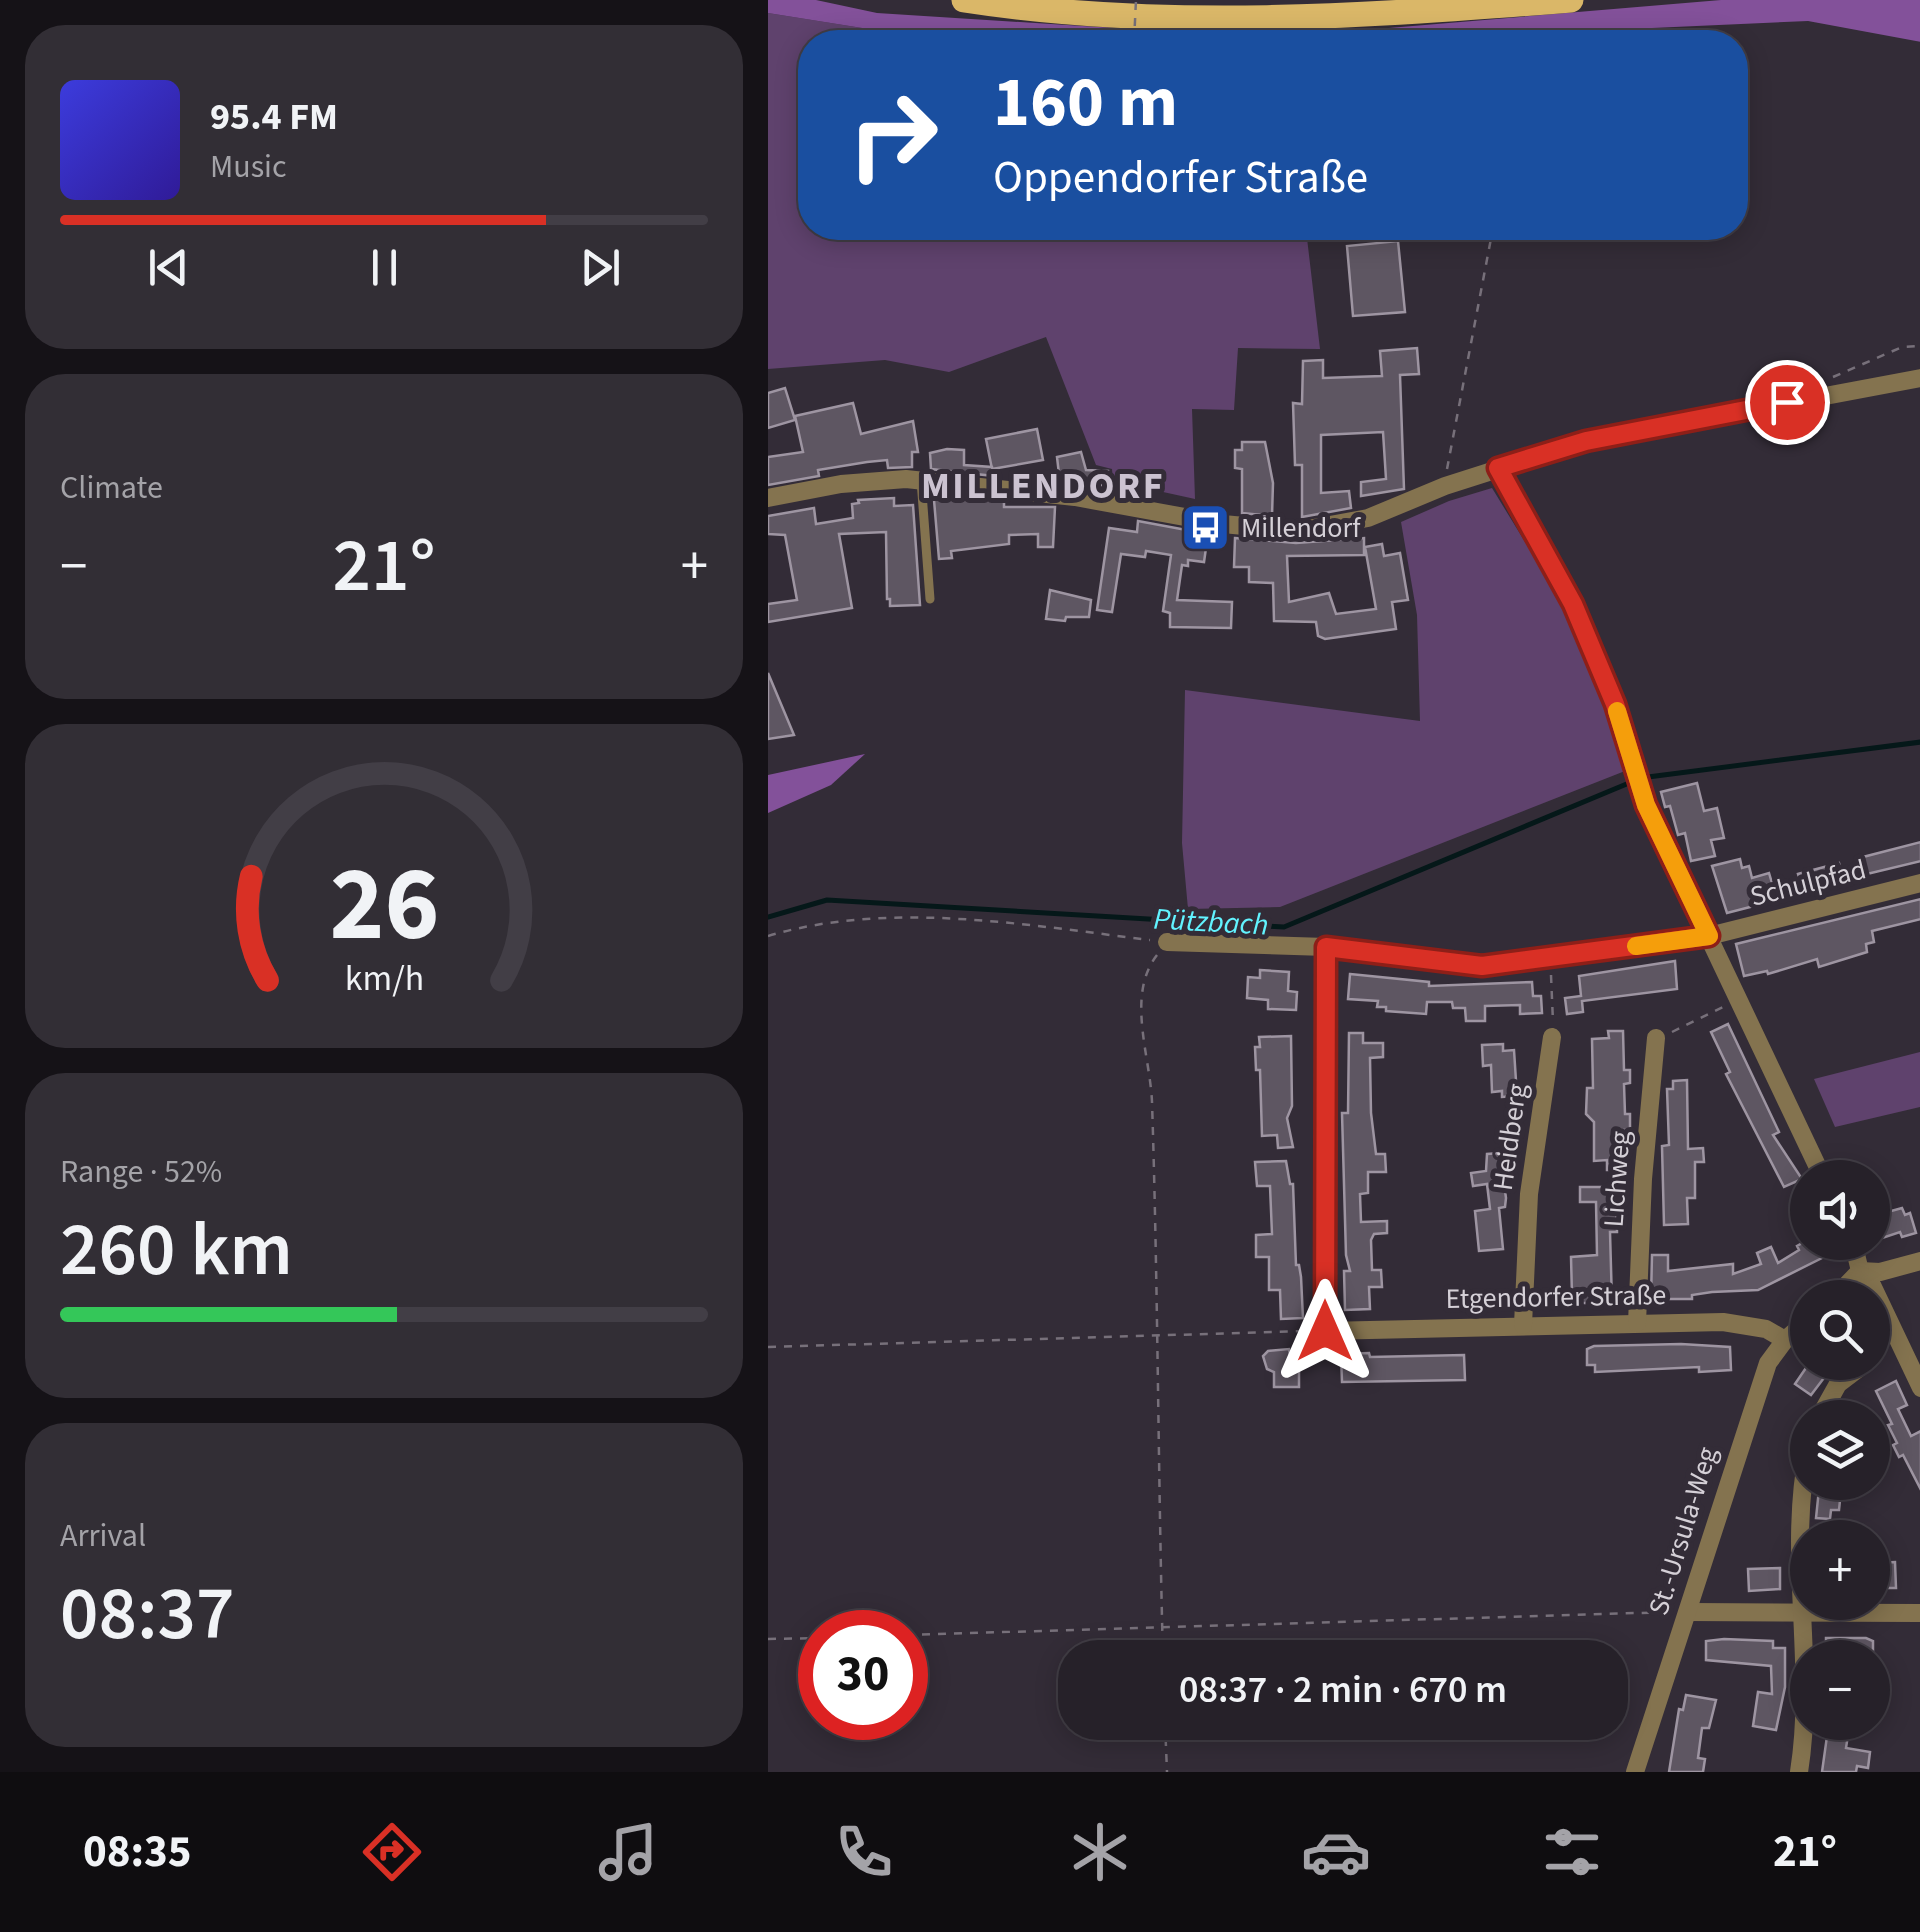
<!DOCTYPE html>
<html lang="en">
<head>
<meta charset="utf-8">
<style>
  body { margin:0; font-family:"Source Sans 3",sans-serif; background:#322e35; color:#f1f3f6; height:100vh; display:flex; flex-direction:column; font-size:38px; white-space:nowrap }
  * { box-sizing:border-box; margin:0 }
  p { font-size:32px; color:#a4a3a8 }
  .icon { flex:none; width:55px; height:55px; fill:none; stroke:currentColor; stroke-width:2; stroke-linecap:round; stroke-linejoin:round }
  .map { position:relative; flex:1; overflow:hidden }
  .side { display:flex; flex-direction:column; gap:25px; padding:25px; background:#151217; width:768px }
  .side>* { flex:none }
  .top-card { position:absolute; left:30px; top:30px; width:950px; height:210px; border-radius:40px; box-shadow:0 5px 25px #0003,0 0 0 2px #423e46; background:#1a4fa0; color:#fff; overflow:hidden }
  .buttons { position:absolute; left:1022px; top:1160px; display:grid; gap:20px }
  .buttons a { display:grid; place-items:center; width:100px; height:100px; border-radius:50%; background:#262129; box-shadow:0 5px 25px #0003,0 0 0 2px #423e46; font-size:50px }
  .speed { position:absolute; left:30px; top:1610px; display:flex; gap:20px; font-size:50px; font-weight:700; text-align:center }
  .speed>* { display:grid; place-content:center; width:130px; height:130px; border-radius:50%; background:#262129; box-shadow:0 5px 25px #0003,0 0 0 2px #423e46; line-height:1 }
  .speed .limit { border:15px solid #d22; background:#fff; color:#111 }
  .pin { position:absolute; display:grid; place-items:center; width:85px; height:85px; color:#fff; margin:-42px; border:5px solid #fff; border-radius:50%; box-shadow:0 2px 10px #0007 }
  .me { position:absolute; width:110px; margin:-55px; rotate:0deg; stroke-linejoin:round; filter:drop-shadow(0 0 8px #0008) }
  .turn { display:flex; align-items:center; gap:35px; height:210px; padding:0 30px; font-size:45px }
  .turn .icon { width:130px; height:130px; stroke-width:2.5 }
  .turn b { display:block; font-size:70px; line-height:85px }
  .big { font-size:75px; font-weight:600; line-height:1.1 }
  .side .card { flex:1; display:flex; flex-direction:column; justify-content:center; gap:15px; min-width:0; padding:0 35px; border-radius:40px; background:#322e35 }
  .side .dial { align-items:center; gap:0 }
  .dial svg { height:260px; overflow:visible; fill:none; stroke:#423e46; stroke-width:7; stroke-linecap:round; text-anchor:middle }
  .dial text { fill:#f1f3f6; stroke:none }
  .song { display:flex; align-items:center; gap:30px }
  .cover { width:120px; height:120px; border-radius:15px; background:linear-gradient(135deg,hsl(240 70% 55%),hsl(250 70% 35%)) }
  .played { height:10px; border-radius:5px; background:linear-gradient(90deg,#d93025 75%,#423e46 75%) }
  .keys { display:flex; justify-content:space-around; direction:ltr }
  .heat { display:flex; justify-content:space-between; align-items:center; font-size:55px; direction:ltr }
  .charge { height:15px; border-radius:8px; background:linear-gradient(90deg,#34c759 52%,#423e46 0) }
  .trip { position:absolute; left:290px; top:1640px; width:570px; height:100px; border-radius:40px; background:#262129; box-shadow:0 5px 25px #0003,0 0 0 2px #423e46; font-weight:600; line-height:100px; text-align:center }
  .tab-bar { display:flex; height:160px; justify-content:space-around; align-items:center; background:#0f0d10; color:#a4a3a8 }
  .tab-bar .icon { width:70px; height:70px }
  .tab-bar .on { color:#d93025 }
  .tab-bar b { font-size:45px; color:#f1f3f6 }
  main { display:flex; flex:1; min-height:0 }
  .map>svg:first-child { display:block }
  .green { fill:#5f426d }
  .forest { fill:#83519a }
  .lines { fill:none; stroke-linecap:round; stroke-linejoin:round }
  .stream { stroke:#051819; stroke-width:5 }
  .building { fill:#5e5662; stroke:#9e95a2; stroke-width:2.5 }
  .path { stroke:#77707a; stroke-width:2.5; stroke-dasharray:8 8; stroke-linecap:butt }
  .service { stroke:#84734f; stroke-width:9 }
  .minor { stroke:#84734f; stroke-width:18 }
  .primary { stroke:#dab768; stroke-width:25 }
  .path-bridge { stroke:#77707a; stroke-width:2.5; stroke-dasharray:8 8; stroke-linecap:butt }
  .route-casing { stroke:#8d1f18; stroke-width:25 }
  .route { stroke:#d93025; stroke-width:18 }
  .slow { stroke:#f59e0b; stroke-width:18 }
  .labels { text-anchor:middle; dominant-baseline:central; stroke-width:10; stroke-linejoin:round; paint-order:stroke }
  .poi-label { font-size:28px; fill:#d5d0d7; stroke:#332c37; text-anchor:start }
  .street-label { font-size:28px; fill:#d5d0d7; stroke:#332c37 }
  .water-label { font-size:30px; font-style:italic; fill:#62f3ff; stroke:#332c37 }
  .district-label { font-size:38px; font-weight:bold; letter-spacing:2.5px; fill:#ccc3d1; stroke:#332c37 }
</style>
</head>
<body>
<main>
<section class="side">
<div class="card">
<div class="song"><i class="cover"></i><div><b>95.4 FM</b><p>Music</p></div></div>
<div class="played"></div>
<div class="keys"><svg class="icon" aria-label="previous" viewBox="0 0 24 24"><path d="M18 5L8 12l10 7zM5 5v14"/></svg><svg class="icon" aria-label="pause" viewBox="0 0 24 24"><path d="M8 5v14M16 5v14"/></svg><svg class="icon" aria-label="next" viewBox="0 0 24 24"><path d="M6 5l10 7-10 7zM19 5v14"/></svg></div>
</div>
<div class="card"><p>Climate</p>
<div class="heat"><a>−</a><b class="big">21°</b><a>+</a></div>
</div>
<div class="card dial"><svg viewBox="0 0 100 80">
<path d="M14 69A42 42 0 1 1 86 69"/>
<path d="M14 69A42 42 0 0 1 9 37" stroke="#d93025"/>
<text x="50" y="56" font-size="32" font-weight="700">26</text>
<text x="50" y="72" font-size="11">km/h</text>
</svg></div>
<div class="card"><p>Range · 52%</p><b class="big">260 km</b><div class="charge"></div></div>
<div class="card"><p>Arrival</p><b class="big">08:37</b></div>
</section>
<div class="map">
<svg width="1153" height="1772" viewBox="0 0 1153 1772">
  <rect width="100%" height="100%" fill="#332c37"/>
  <g class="green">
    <path d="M 0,13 L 182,42 L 42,42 L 42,228 L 554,228 L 554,235 L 539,238 L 552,349 L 470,348 L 466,410 L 424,409 L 427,499 L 345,481 L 344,469 L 328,465 L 278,337 L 181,372 L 117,360 L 0,369 Z"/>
    <path d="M 724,488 L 798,609 L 841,715 L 857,771 L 512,907 L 420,909 L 414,843 L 417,690 L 652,721 L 649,615 L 633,522 L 681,501 Z"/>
    <path d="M 1152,1052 L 1152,1107 L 1067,1127 L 1046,1079 Z"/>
  </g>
  <g class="forest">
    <path d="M 0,0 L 48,0 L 109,13 L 471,36 L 597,30 L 953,0 L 1152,0 L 1153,42 L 1040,21 L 795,32 L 791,42 L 182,42 L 0,13 Z"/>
    <path d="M 97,754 L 63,785 L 0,813 L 0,775 Z"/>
  </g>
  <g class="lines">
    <g class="stream">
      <path d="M 880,777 L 1153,742"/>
      <path d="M 0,917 L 59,900 L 516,927 L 861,783"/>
    </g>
  </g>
  <g class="building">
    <path d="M 630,241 L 637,312 L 585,316 L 579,246 Z"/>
    <path d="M 649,348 L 651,374 L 632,375 L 636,489 L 593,496 L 593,482 L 618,479 L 615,432 L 553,435 L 553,493 L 581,491 L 583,508 L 534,517 L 534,465 L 527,465 L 525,403 L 534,404 L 535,361 L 555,360 L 555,378 L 614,376 L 612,351 Z"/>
    <path d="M 17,388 L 27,420 L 0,428 L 0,393 Z"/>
    <path d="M 85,403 L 93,434 L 145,421 L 150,452 L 144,452 L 144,467 L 120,468 L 119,460 L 99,462 L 50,470 L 51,476 L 0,485 L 0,457 L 35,452 L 27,416 Z"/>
    <path d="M 269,429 L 275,460 L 224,469 L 218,439 Z"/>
    <path d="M 474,442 L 497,442 L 505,483 L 504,516 L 474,513 L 474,469 L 467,468 L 467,450 L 474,450 Z"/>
    <path d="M 179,449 L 196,450 L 196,465 L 224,467 L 226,476 L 163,469 L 162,453 Z"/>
    <path d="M 313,452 L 318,470 L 340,471 L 340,484 L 321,487 L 292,483 L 289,457 Z"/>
    <path d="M 181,496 L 236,502 L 236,507 L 287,507 L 285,547 L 270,547 L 270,534 L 241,535 L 241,544 L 183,551 L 184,558 L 171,559 L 166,500 Z"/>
    <path d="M 126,498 L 126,506 L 145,505 L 152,605 L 122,606 L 122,599 L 119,599 L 118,532 L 71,534 L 84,608 L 0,622 L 0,604 L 29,600 L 17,535 L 0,534 L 0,516 L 46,508 L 48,524 L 85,518 L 84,504 L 91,503 L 90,500 Z"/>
    <path d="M 370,521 L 440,534 L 436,562 L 420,560 L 420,566 L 414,565 L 409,600 L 464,602 L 463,628 L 402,627 L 402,613 L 395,611 L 403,555 L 378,551 L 377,557 L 353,554 L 344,612 L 329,610 L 341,528 L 369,532 Z"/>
    <path d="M 467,538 L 528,543 L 596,538 L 596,555 L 519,556 L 521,602 L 561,593 L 568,614 L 608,609 L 597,547 L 614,544 L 616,556 L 632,553 L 640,600 L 624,602 L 628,629 L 557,639 L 550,636 L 548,622 L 506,621 L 505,583 L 481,582 L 481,567 L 466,567 Z"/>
    <path d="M 282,590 L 323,600 L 321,617 L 298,617 L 297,621 L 278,619 Z"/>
    <path d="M 0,673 L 26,735 L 0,739 Z"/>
    <path d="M 929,783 L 936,811 L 949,808 L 956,838 L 943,840 L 947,856 L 923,861 L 917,833 L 910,835 L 902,806 L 897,807 L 893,792 Z"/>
    <path d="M 1153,842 L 1153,861 L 1099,874 L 1095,857 Z"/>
    <path d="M 972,859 L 974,868 L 981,866 L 984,878 L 1001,873 L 1009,900 L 959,913 L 944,866 Z"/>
    <path d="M 1071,863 L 1076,881 L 1035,891 L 1030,874 Z"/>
    <path d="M 1153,899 L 1153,919 L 1104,931 L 1106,942 L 1098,944 L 1099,952 L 1051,967 L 1049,959 L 1000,974 L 999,971 L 976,976 L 968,944 Z"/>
    <path d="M 907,961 L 909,989 L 814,1001 L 815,1012 L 799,1014 L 797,998 L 813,996 L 811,976 Z"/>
    <path d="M 492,970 L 521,972 L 520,991 L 529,992 L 528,1010 L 500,1009 L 500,1000 L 479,998 L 480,977 L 492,978 Z"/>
    <path d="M 582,974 L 661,982 L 661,986 L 764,982 L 765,996 L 773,996 L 774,1013 L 752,1014 L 752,1005 L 717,1006 L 717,1021 L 698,1021 L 697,1008 L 685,1008 L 684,1002 L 659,1002 L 658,1014 L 618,1011 L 618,1007 L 609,1007 L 610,1001 L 580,999 Z"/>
    <path d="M 960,1024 L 1011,1132 L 1005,1135 L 1034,1179 L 1016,1187 L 958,1074 L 962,1072 L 943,1032 Z"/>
    <path d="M 840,1031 L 855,1031 L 856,1070 L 862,1070 L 862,1083 L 856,1084 L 857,1114 L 862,1114 L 862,1130 L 856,1130 L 857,1170 L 839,1170 L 839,1160 L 826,1161 L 826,1122 L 818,1114 L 819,1088 L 825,1088 L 824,1039 L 841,1038 Z"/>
    <path d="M 581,1033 L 595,1033 L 595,1043 L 615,1043 L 615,1057 L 602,1058 L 603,1113 L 608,1154 L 617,1154 L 618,1172 L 600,1172 L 600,1193 L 592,1194 L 593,1222 L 619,1221 L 619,1233 L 606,1234 L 603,1240 L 604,1270 L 613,1270 L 614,1287 L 601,1287 L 602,1309 L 577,1310 L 576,1271 L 582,1271 L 578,1255 L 574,1113 L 580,1113 Z"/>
    <path d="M 523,1036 L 524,1106 L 519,1118 L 525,1147 L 510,1148 L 509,1135 L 494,1136 L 492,1070 L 488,1070 L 487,1047 L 492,1047 L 491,1037 Z"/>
    <path d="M 735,1044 L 735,1051 L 746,1050 L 749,1096 L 734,1097 L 734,1091 L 724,1092 L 723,1065 L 715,1066 L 714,1045 Z"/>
    <path d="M 919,1080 L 920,1149 L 935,1148 L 936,1162 L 927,1162 L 927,1198 L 919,1198 L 920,1224 L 896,1225 L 894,1146 L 901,1145 L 899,1089 L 905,1089 L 905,1081 Z"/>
    <path d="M 732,1153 L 738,1198 L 737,1207 L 731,1208 L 735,1249 L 711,1251 L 707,1211 L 722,1209 L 719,1184 L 705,1186 L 703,1173 L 718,1171 L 719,1154 Z"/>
    <path d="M 518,1161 L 522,1184 L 525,1184 L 528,1265 L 531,1265 L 533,1277 L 535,1318 L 513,1319 L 512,1290 L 501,1290 L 501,1257 L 488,1257 L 488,1235 L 504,1234 L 502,1186 L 489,1186 L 487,1162 Z"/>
    <path d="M 812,1187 L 848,1187 L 849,1232 L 842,1232 L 844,1303 L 807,1303 L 804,1296 L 803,1257 L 829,1255 L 828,1202 L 812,1202 Z"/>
    <path d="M 1134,1208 L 1137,1215 L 1142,1213 L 1148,1233 L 1134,1237 L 1132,1232 L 1105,1241 L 1105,1216 Z"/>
    <path d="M 1036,1242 L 1064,1242 L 1068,1251 L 990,1290 L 944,1292 L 924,1295 L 924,1299 L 883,1299 L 884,1255 L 900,1255 L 900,1271 L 965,1264 L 965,1274 L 993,1264 L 989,1253 L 1003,1247 L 1010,1263 L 1031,1250 L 1029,1246 Z"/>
    <path d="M 913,1344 L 962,1347 L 963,1370 L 931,1372 L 931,1367 L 827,1372 L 827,1365 L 819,1365 L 819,1349 L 826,1346 Z"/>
    <path d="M 521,1349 L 522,1359 L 531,1359 L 531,1387 L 506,1387 L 506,1372 L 499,1369 L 495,1356 L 500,1351 Z"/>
    <path d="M 601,1353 L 602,1357 L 696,1355 L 697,1380 L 574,1382 L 573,1354 Z"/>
    <path d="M 1042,1362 L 1068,1362 L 1043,1395 L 1027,1384 Z"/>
    <path d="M 1128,1381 L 1139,1405 L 1130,1409 L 1143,1436 L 1153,1431 L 1153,1490 L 1135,1455 L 1131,1457 L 1125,1445 L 1129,1443 L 1120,1425 L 1124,1424 L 1108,1391 Z"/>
    <path d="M 1051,1489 L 1073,1491 L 1071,1510 L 1063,1510 L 1062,1519 L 1048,1518 Z"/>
    <path d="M 1127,1562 L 1128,1588 L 1106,1588 L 1106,1563 Z"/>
    <path d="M 1012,1568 L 1012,1589 L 981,1591 L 980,1569 Z"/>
    <path d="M 1058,1638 L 1098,1638 L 1105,1641 L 1105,1655 L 1058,1658 Z"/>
    <path d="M 956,1639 L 1005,1641 L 1005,1648 L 1017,1648 L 1017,1687 L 1008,1730 L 985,1726 L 990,1692 L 1004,1694 L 1003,1666 L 938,1660 L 938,1641 Z"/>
    <path d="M 918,1695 L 948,1700 L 941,1728 L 934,1728 L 930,1758 L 937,1759 L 935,1772 L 901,1772 L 911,1709 L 915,1710 Z"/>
    <path d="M 1061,1722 L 1082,1722 L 1078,1748 L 1102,1752 L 1100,1768 L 1089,1766 L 1088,1772 L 1054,1772 Z"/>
  </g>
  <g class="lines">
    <g class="path">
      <path d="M 1065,377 L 1134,347 L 1153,346"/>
      <path d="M 679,469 L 725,228"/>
      <path d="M 0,936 C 122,900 258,925 382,940"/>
      <path d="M 389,955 C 358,995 382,1055 384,1102 C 390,1287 390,1472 395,1658"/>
      <path d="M 783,975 L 785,1022"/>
      <path d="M 904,1032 L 955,1007"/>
      <path d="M 0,1347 L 538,1331"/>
      <path d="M 138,1635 L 903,1612"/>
      <path d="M 0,1639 L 52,1638"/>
      <path d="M 397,1722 L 399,1772"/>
    </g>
    <path class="service" d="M 153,480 L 162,599"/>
    <g class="minor">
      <path d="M 730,467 L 805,604 L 847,704 L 878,805 L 1055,1178"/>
      <path d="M 0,498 L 73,484 L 138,479 L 307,497 L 455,524 L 529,531 L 600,518 L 677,486 L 818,441 L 1153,378"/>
      <path d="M 399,942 L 558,947 L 715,966 L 941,936 L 1153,883"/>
      <path d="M 558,947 L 557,1331 L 955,1322 L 998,1329 L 1017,1340"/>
      <path d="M 1085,1242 L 1092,1271 L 1105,1287 L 1153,1388"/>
      <path d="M 1092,1271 L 1112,1272 L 1153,1261"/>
      <path d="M 1066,1298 L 1092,1271"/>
      <path d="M 869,1323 L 875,1179 L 888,1038"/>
      <path d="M 755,1325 L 761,1194 L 784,1037"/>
      <path d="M 1051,1418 L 1070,1384 L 1099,1362"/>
      <path d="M 920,1612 L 1153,1613"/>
      <path d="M 867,1772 L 1000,1363 L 1017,1340 L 1040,1320"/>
      <path d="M 1031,1772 C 1048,1666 1019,1557 1040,1451"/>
    </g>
    <path class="primary" d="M 196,0 C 396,31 602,16 803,0"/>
    <path class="path-bridge" d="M 366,42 L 368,0"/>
  </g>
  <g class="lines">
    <defs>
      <path id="route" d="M 557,1331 L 558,947 L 714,966 L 941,936 L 878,805 L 847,704 L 805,604 L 730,468 L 818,441 L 1019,402"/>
    </defs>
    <use href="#route" class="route-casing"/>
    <use href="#route" class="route"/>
    <path class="slow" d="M 849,711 L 878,805 L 941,936 L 868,946"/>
  </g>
  <defs>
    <symbol id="bus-square" viewBox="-11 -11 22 22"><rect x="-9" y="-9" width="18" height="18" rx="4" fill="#1a4fb4" stroke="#332c37"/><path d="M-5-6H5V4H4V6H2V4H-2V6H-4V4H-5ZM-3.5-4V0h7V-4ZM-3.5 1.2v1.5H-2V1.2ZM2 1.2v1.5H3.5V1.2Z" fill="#fff"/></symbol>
  </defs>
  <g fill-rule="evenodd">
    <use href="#bus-square" x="410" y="500" width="55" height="55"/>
  </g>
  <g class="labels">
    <g class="poi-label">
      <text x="473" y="528">Millendorf</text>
    </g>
    <g class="street-label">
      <text transform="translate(1040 883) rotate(-14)">Schulpfad</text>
      <text transform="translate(742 1137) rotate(-82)">Heidberg</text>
      <text transform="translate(849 1179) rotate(-86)">Lichweg</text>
      <text transform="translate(788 1297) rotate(-1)">Etgendorfer Straße</text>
      <text transform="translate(915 1531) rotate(-73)">St.-Ursula-Weg</text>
    </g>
    <g class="water-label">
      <text transform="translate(443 922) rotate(3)">Pützbach</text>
    </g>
    <g class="district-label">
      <text x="275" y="486">MILLENDORF</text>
    </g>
  </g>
</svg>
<div class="buttons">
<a><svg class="icon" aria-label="sound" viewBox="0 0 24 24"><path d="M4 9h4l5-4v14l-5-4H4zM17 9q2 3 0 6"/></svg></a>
<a><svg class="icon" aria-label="search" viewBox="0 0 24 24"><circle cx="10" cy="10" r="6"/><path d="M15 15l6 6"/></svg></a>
<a><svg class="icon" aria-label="layers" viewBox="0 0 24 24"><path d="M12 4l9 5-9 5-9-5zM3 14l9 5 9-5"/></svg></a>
<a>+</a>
<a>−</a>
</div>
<div class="speed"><div class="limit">30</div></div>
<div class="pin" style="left:1019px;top:402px;background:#d93025"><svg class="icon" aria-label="arrive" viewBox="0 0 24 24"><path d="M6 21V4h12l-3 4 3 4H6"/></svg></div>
<svg class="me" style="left:557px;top:1331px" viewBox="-20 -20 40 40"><path d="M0-17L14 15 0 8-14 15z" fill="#d93025" stroke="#fff" stroke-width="4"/></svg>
<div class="trip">08:37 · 2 min · 670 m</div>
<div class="top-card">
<div class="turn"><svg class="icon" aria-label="right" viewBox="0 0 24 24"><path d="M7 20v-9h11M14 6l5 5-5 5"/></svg><div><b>160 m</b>Oppendorfer Straße</div></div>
</div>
</div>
</main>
<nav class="tab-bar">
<b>08:35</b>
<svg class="icon on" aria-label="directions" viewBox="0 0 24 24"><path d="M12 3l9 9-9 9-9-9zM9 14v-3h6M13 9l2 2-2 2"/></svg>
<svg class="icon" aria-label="music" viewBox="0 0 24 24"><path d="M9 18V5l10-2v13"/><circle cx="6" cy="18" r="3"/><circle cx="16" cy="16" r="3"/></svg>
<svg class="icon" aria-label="phone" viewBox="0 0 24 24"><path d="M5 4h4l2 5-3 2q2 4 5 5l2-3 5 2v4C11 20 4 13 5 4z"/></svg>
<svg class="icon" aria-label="climate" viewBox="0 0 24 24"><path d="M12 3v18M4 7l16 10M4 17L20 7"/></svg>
<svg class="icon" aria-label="car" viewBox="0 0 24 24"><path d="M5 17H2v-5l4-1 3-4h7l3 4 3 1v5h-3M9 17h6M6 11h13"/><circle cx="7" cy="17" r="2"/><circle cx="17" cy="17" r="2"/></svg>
<svg class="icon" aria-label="filters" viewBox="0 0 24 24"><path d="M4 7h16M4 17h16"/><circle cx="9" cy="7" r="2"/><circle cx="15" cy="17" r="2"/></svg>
<b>21°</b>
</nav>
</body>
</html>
